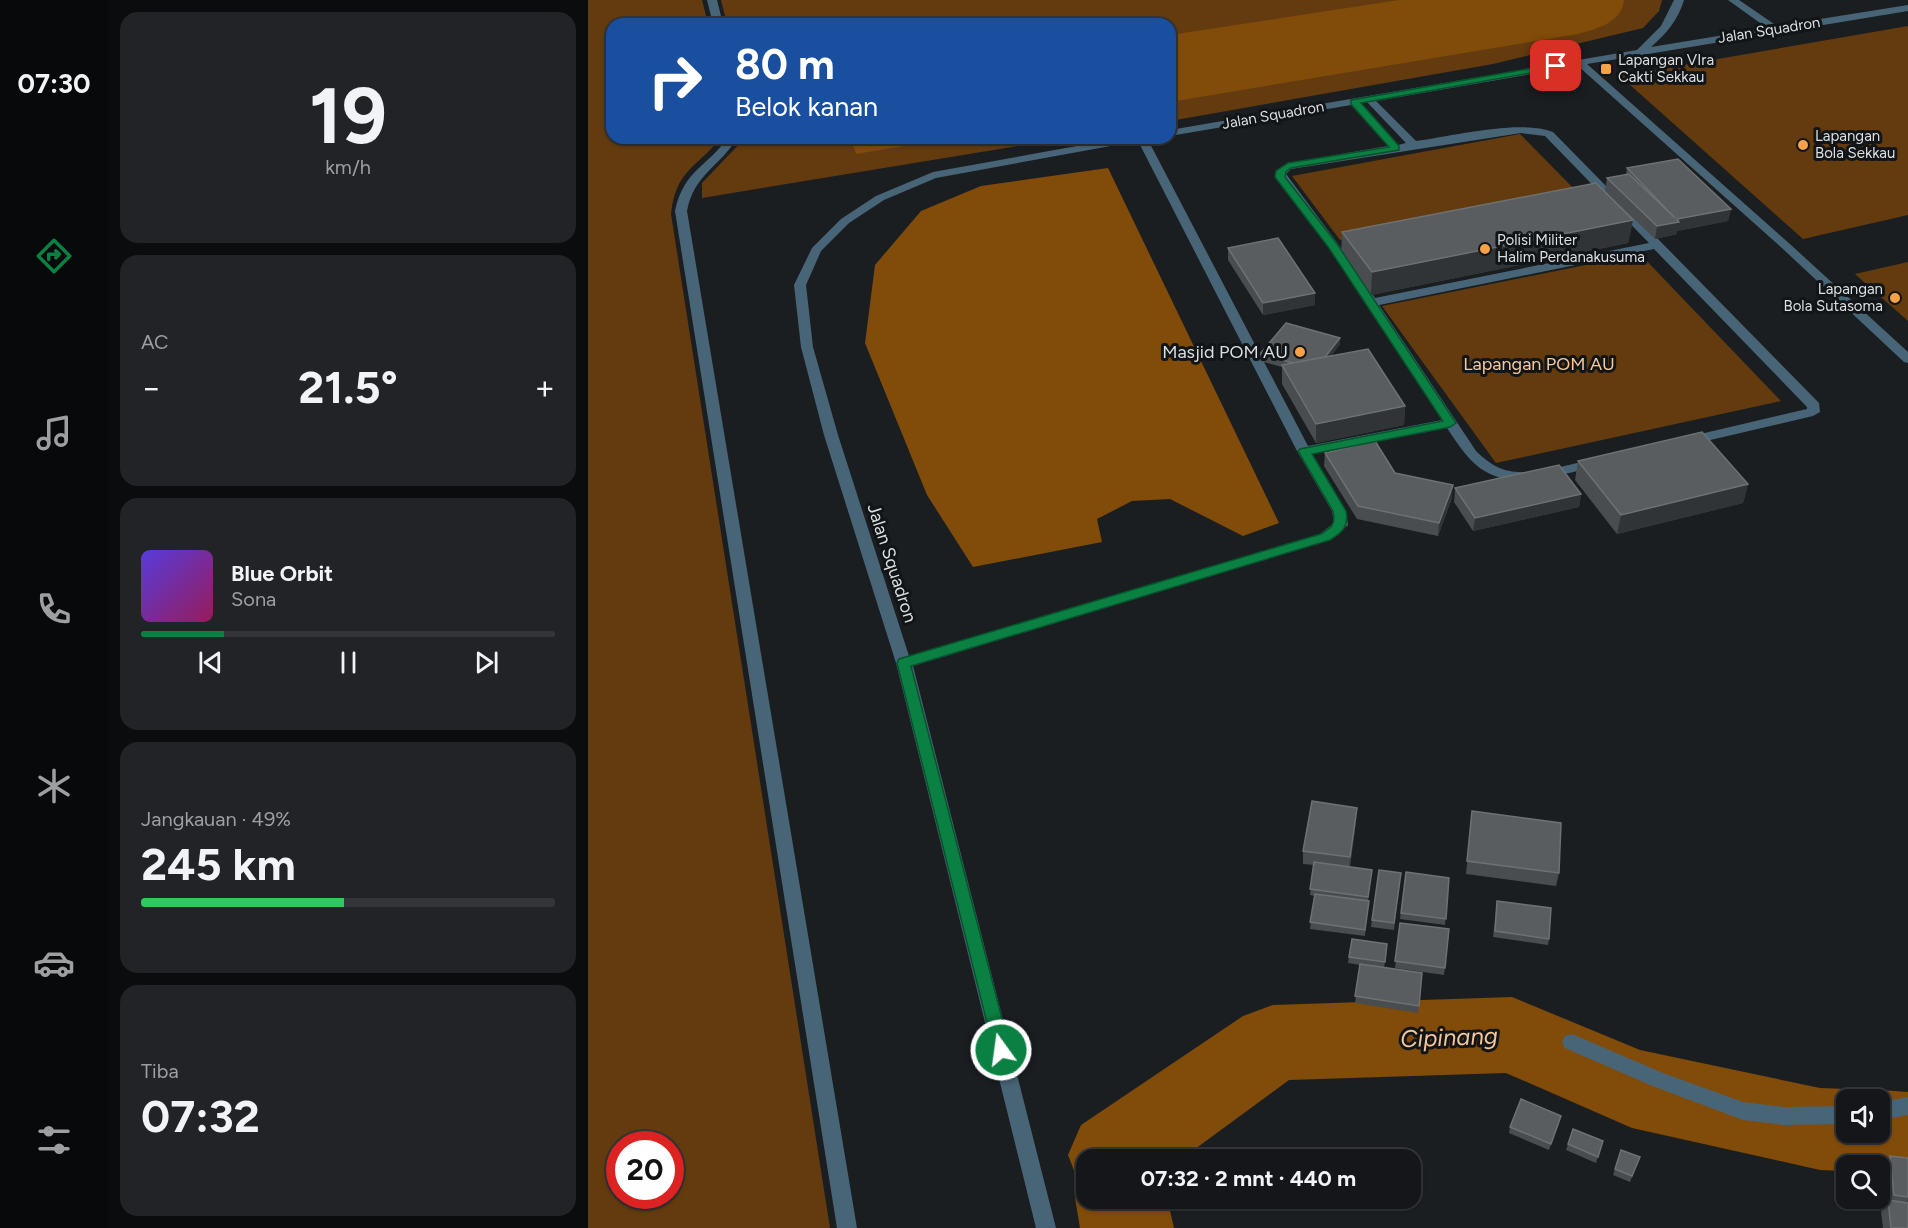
<!DOCTYPE html>
<html lang="id">
<head>
<meta charset="utf-8">
<style>
  body { margin:0; font-family:Figtree,sans-serif; background:#212326; color:#f1f3f6; height:100vh; display:flex; flex-direction:column; font-size:22px; white-space:nowrap }
  * { box-sizing:border-box; margin:0 }
  p { font-size:20px; color:#9d9fa2 }
  .icon { flex:none; width:33px; height:33px; fill:none; stroke:currentColor; stroke-width:2; stroke-linecap:round; stroke-linejoin:round }
  .map { position:relative; flex:1; overflow:hidden }
  .drawer { display:flex; flex-direction:column; gap:12px; padding:12px; background:#0b0c0e; width:480px }
  .drawer>* { flex:none }
  .guide { position:absolute; left:18px; top:18px; width:570px; height:126px; border-radius:18px; box-shadow:0 2px 4px #0004,0 0 0 2px #333538; background:#1a4fa0; color:#fff; overflow:hidden }
  .fabs { position:absolute; left:1248px; top:1089px; display:grid; gap:12px }
  .fabs a { display:grid; place-items:center; width:54px; height:54px; border-radius:12px; background:#141619; box-shadow:0 2px 4px #0004,0 0 0 2px #333538; font-size:30px }
  .speed { position:absolute; left:18px; top:1131px; display:flex; gap:12px; font-size:30px; font-weight:700; text-align:center }
  .speed>* { display:grid; place-content:center; width:78px; height:78px; border-radius:50%; background:#141619; box-shadow:0 2px 4px #0004,0 0 0 2px #333538; line-height:1 }
  .speed .limit { border:9px solid #d22; background:#fff; color:#111 }
  .pin { position:absolute; display:grid; place-items:center; width:51px; height:51px; color:#fff; margin:-26px; border-radius:12px; box-shadow:0 3px 9px #0006 }
  .me { position:absolute; width:66px; margin:-33px; rotate:346deg; stroke-linejoin:round; filter:drop-shadow(0 0 4px #0008) }
  .turn { display:flex; align-items:center; gap:21px; height:126px; padding:0 30px; font-size:27px }
  .turn .icon { width:78px; height:78px; stroke-width:2.5 }
  .turn b { display:block; font-size:42px; line-height:51px }
  .big { font-size:45px; font-weight:700; line-height:1.1 }
  .drawer .tile { flex:1; display:flex; flex-direction:column; justify-content:center; gap:9px; min-width:0; padding:0 21px; border-radius:18px; background:#212326 }
  .drawer .dial { align-items:center; gap:0 }
  .dial b { font-size:78px; line-height:1 }
  .song { display:flex; align-items:center; gap:18px }
  .cover { width:72px; height:72px; border-radius:9px; background:linear-gradient(135deg,hsl(250 70% 55%),hsl(330 70% 35%)) }
  .played { height:6px; border-radius:3px; background:linear-gradient(90deg,#0b8043 20%,#333538 20%) }
  .keys { display:flex; justify-content:space-around; direction:ltr }
  .heat { display:flex; justify-content:space-between; align-items:center; font-size:33px; direction:ltr }
  .charge { height:9px; border-radius:4px; background:linear-gradient(90deg,#34c759 49%,#333538 0) }
  .trip { position:absolute; left:488px; top:1149px; width:345px; height:60px; border-radius:18px; background:#141619; box-shadow:0 2px 4px #0004,0 0 0 2px #333538; font-weight:700; line-height:60px; text-align:center }
  main { display:flex; flex:1; min-height:0 }
  .dock { display:flex; flex-direction:column; width:108px; justify-content:space-around; align-items:center; background:#08090a; color:#9d9fa2 }
  .dock .icon { width:42px; height:42px }
  .dock .active { color:#0b8043 }
  .dock b { font-size:27px; color:#f1f3f6 }
  .map>svg:first-child { display:block }
  .green { fill:#633b0e; fill-rule:evenodd }
  .water { fill:#814b09 }
  .lines { fill:none; stroke-linecap:round; stroke-linejoin:round }
  .river { fill:#814b09; fill-rule:evenodd }
  .minor { fill:#486578; fill-rule:evenodd }
  .wall { fill:#494d50 }
  .shaded-wall { fill:#303437 }
  .building { fill:#595d5f; stroke:#6d7174; stroke-width:1.5 }
  .route { fill:#0b8043; stroke:#07532c; stroke-width:1.5 }
  .poi-dot { fill:#f7a148; stroke:#121517; stroke-width:2 }
  .labels { text-anchor:middle; dominant-baseline:central; stroke-width:6; stroke-linejoin:round; paint-order:stroke }
  .far-street-label { font-size:15px; fill:#dcdee0; stroke:#121517 }
  .far-poi-label { font-size:15px; fill:#dcdee0; stroke:#121517; text-anchor:start }
  .poi-label { font-size:18px; fill:#dcdee0; stroke:#121517; text-anchor:end }
  .park-label { font-size:18px; fill:#f8c89c; stroke:#121517 }
  .street-label { font-size:18px; fill:#dcdee0; stroke:#121517 }
  .near-water-label { font-size:24px; font-style:italic; fill:#f6c69a; stroke:#121517 }
</style>
</head>
<body>
<main>
<nav class="dock">
<b>07:30</b>
<svg class="icon active" aria-label="directions" viewBox="0 0 24 24"><path d="M12 3l9 9-9 9-9-9zM9 14v-3h6M13 9l2 2-2 2"/></svg>
<svg class="icon" aria-label="music" viewBox="0 0 24 24"><path d="M9 18V5l10-2v13"/><circle cx="6" cy="18" r="3"/><circle cx="16" cy="16" r="3"/></svg>
<svg class="icon" aria-label="phone" viewBox="0 0 24 24"><path d="M5 4h4l2 5-3 2q2 4 5 5l2-3 5 2v4C11 20 4 13 5 4z"/></svg>
<svg class="icon" aria-label="climate" viewBox="0 0 24 24"><path d="M12 3v18M4 7l16 10M4 17L20 7"/></svg>
<svg class="icon" aria-label="car" viewBox="0 0 24 24"><path d="M5 17H2v-5l4-1 3-4h7l3 4 3 1v5h-3M9 17h6M6 11h13"/><circle cx="7" cy="17" r="2"/><circle cx="17" cy="17" r="2"/></svg>
<svg class="icon" aria-label="filters" viewBox="0 0 24 24"><path d="M4 7h16M4 17h16"/><circle cx="9" cy="7" r="2"/><circle cx="15" cy="17" r="2"/></svg>
</nav>
<section class="drawer">
<div class="tile dial"><b>19</b><p>km/h</p></div>
<div class="tile"><p>AC</p>
<div class="heat"><a>−</a><b class="big">21.5°</b><a>+</a></div>
</div>
<div class="tile">
<div class="song"><i class="cover"></i><div><b>Blue Orbit</b><p>Sona</p></div></div>
<div class="played"></div>
<div class="keys"><svg class="icon" aria-label="previous" viewBox="0 0 24 24"><path d="M18 5L8 12l10 7zM5 5v14"/></svg><svg class="icon" aria-label="pause" viewBox="0 0 24 24"><path d="M8 5v14M16 5v14"/></svg><svg class="icon" aria-label="next" viewBox="0 0 24 24"><path d="M6 5l10 7-10 7zM19 5v14"/></svg></div>
</div>
<div class="tile"><p>Jangkauan · 49%</p><b class="big">245 km</b><div class="charge"></div></div>
<div class="tile"><p>Tiba</p><b class="big">07:32</b></div>
</section>
<div class="map">
<svg width="1320" height="1228" viewBox="0 0 1320 1228">
  <rect width="100%" height="100%" fill="#1b1e21"/>
  <g class="green">
    <path d="M 0,0 L 114,0 L 120,24 L 24,24 L 24,138 L 133,138 C 107,169 88,170 83,214 L 242,1228 L 0,1228 ZM 32,1144 L 82,1144 L 82,1196 L 32,1196 Z"/>
    <path d="M 133,0 L 1074,0 L 1071,11 L 1055,28 L 905,64 L 582,121 L 582,24 L 139,24 Z"/>
    <path d="M 1320,26 L 1320,215 L 1215,239 L 1032,76 Z"/>
    <path d="M 932,134 L 991,194 L 752,240 L 704,176 Z"/>
    <path d="M 157,138 L 478,138 L 114,198 L 114,183 Z"/>
    <path d="M 1052,254 L 1193,401 L 908,463 L 794,306 Z"/>
    <path d="M 1320,262 L 1320,321 L 1267,274 Z"/>
  </g>
  <g class="water">
    <path d="M 811,0 L 1036,0 C 1034,23 1008,29 990,34 L 582,102 L 582,35 Z"/>
    <path d="M 263,138 L 364,138 L 268,154 Z"/>
    <path d="M 520,168 L 691,523 L 655,536 L 582,499 L 544,501 L 509,519 L 514,542 L 385,567 L 339,495 L 277,343 L 287,265 L 333,211 L 393,186 Z"/>
  </g>
  <g class="lines">
    <path class="river" d="M 924,997 L 1052,1050 L 1232,1088 L 1258,1089 L 1276,1096 L 1292,1090 L 1320,1092 L 1320,1174 L 1292,1172 L 1292,1166 L 1258,1166 L 1258,1171 L 1232,1170 L 1044,1128 L 918,1073 L 701,1080 L 592,1160 L 498,1160 L 498,1198 L 579,1198 L 586,1228 L 492,1228 L 487,1198 L 492,1186 L 480,1155 L 493,1125 L 655,1016 L 685,1005 ZM 1258,1100 L 1292,1100 L 1292,1132 L 1258,1132 Z"/>
    <g class="minor">
      <path d="M 119,0 L 129,0 L 135,24 L 125,24 Z"/>
      <path d="M 1086,0 L 1096,0 C 1090,20 1078,34 1063,47 L 1179,28 L 1140,0 L 1151,0 L 1189,26 L 1320,5 L 1320,11 L 999,64 L 1203,245 L 1320,352 L 1320,363 L 1316,362 L 1195,249 L 990,66 L 788,101 L 828,141 C 865,136 932,119 965,132 L 1231,403 L 1232,412 L 1225,416 L 951,480 C 899,483 886,469 859,428 L 724,454 L 758,511 L 760,525 L 742,540 L 325,666 L 468,1228 L 448,1228 L 308,663 L 236,435 L 213,347 L 206,285 L 224,248 L 253,219 L 288,196 L 345,172 L 533,138 L 559,138 L 720,446 L 854,420 L 741,247 L 687,174 L 700,163 L 800,146 L 763,105 L 582,136 L 582,130 L 1049,50 L 1073,26 ZM 779,102 L 818,143 L 810,145 L 773,103 ZM 933,133 L 957,136 L 1061,243 L 787,298 L 750,244 L 698,174 L 703,169 ZM 550,141 L 709,451 L 744,511 L 746,523 L 732,534 L 321,656 L 250,435 L 225,347 L 218,285 L 233,251 L 261,223 L 296,200 L 348,178 ZM 1066,249 L 1219,407 L 1219,409 L 951,472 C 921,473 910,472 888,451 L 791,305 Z"/>
      <path d="M 139,138 L 149,138 C 132,167 106,174 99,211 L 269,1228 L 249,1228 L 87,211 C 96,169 120,167 139,138 Z"/>
      <path d="M 984,1034 L 1075,1073 L 1155,1102 L 1196,1107 L 1258,1106 L 1258,1124 L 1196,1125 L 1155,1120 L 1062,1085 L 977,1048 L 974,1042 L 977,1036 Z"/>
      <path d="M 1320,1097 L 1320,1115 L 1292,1120 L 1292,1102 Z"/>
    </g>
  </g>
  <g class="wall">
    <path d="M 1039,168 L 1143,209 L 1140,221 L 1089,231 L 1089,234 L 1067,239 L 1017,191 L 1019,178 L 1038,175 Z"/>
    <path d="M 1045,220 L 1040,243 L 783,295 L 753,255 L 754,232 Z"/>
    <path d="M 640,248 L 727,305 L 675,315 L 640,260 Z"/>
    <path d="M 752,344 L 743,356 L 817,406 L 816,425 L 728,443 L 694,384 L 694,367 L 672,361 L 672,354 Z"/>
    <path d="M 737,453 L 807,473 L 864,498 L 850,536 L 769,519 L 736,466 Z"/>
    <path d="M 990,461 L 1160,484 L 1155,503 L 1029,534 L 987,480 Z"/>
    <path d="M 867,488 L 993,494 L 991,507 L 885,531 L 866,502 Z"/>
    <path d="M 884,811 L 971,873 L 968,886 L 878,874 Z"/>
    <path d="M 768,821 L 762,867 L 783,877 L 780,901 L 777,936 L 722,929 L 726,896 L 722,895 L 726,865 L 715,864 L 715,851 Z"/>
    <path d="M 791,870 L 813,873 L 806,930 L 783,927 Z"/>
    <path d="M 818,872 L 861,878 L 857,925 L 812,919 Z"/>
    <path d="M 909,901 L 961,939 L 960,945 L 905,937 Z"/>
    <path d="M 812,923 L 861,929 L 856,975 L 807,968 Z"/>
    <path d="M 799,944 L 796,968 L 834,973 L 830,1013 L 767,1003 L 772,965 L 760,963 L 761,957 Z"/>
    <path d="M 971,1122 L 961,1150 L 921,1133 L 922,1127 Z"/>
    <path d="M 1015,1141 L 1008,1163 L 978,1150 L 980,1144 Z"/>
    <path d="M 1302,1156 L 1320,1158 L 1320,1228 L 1295,1228 L 1293,1212 L 1299,1202 L 1295,1168 Z"/>
    <path d="M 1052,1157 L 1042,1182 L 1025,1175 L 1027,1169 Z"/>
  </g>
  <g class="shaded-wall">
    <path d="M 1143,209 L 1140,221 L 1089,231 L 1089,234 L 1067,239 L 1069,226 L 1089,219 Z"/>
    <path d="M 1045,220 L 1040,243 L 783,295 L 784,272 Z"/>
    <path d="M 727,293 L 727,305 L 675,315 L 675,303 Z"/>
    <path d="M 752,338 L 752,344 L 727,376 L 727,370 Z"/>
    <path d="M 817,406 L 816,425 L 728,443 L 728,424 Z"/>
    <path d="M 1160,484 L 1155,503 L 1029,534 L 1033,515 Z"/>
    <path d="M 865,485 L 864,498 L 850,536 L 851,523 Z"/>
    <path d="M 993,494 L 991,507 L 885,531 L 887,518 Z"/>
    <path d="M 769,808 L 768,821 L 761,870 L 762,857 Z"/>
  </g>
  <g class="building">
    <path d="M 1090,159 L 1143,209 L 1089,219 L 1091,222 L 1069,226 L 1019,178 L 1041,174 L 1087,218 L 1039,168 Z"/>
    <path d="M 1008,183 L 1045,220 L 784,272 L 754,232 Z"/>
    <path d="M 690,238 L 727,293 L 675,303 L 640,248 Z"/>
    <path d="M 698,323 L 752,338 L 737,357 L 705,363 L 672,354 Z"/>
    <path d="M 780,349 L 817,406 L 728,424 L 694,365 Z"/>
    <path d="M 1114,432 L 1160,484 L 1033,515 L 990,461 Z"/>
    <path d="M 787,441 L 807,473 L 865,485 L 851,523 L 770,506 L 737,453 Z"/>
    <path d="M 971,465 L 993,494 L 887,518 L 867,488 Z"/>
    <path d="M 724,801 L 769,808 L 762,857 L 715,851 Z"/>
    <path d="M 884,811 L 973,823 L 971,873 L 879,861 Z"/>
    <path d="M 726,862 L 784,870 L 780,897 L 722,889 Z"/>
    <path d="M 791,870 L 813,873 L 806,923 L 784,920 Z"/>
    <path d="M 818,872 L 861,878 L 858,919 L 813,913 Z"/>
    <path d="M 727,894 L 781,901 L 777,930 L 722,922 Z"/>
    <path d="M 909,901 L 963,908 L 961,939 L 907,931 Z"/>
    <path d="M 812,923 L 861,929 L 857,968 L 807,961 Z"/>
    <path d="M 764,939 L 799,944 L 797,962 L 761,957 Z"/>
    <path d="M 772,964 L 834,973 L 831,1006 L 767,996 Z"/>
    <path d="M 933,1099 L 973,1116 L 963,1144 L 922,1127 Z"/>
    <path d="M 985,1129 L 1015,1141 L 1010,1157 L 980,1144 Z"/>
    <path d="M 1033,1150 L 1052,1157 L 1044,1176 L 1027,1169 Z"/>
    <path d="M 1302,1156 L 1320,1158 L 1320,1197 L 1306,1195 Z"/>
    <path d="M 1300,1200 L 1320,1203 L 1320,1228 L 1303,1228 Z"/>
  </g>
  <path class="route" d="M 968,64 L 971,64 L 971,68 L 773,103 L 811,146 L 811,150 L 703,168 L 698,172 L 697,177 L 749,244 L 868,423 L 862,427 L 724,454 L 758,511 C 761,526 755,532 742,540 L 323,666 L 422,1050 L 419,1055 L 413,1057 L 407,1055 L 309,663 L 311,659 L 733,534 C 744,527 748,524 745,511 L 710,451 L 712,449 L 855,421 L 741,248 L 687,177 L 688,171 L 700,163 L 801,147 L 763,104 L 763,100 Z"/>
  <g class="poi-dot">
    <rect x="1012" y="63" width="12" height="12" rx="3"/>
    <circle cx="1215" cy="145" r="6"/>
    <circle cx="897" cy="249" r="6"/>
    <circle cx="1307" cy="298" r="6"/>
    <circle cx="712" cy="352" r="6"/>
  </g>
  <g class="labels">
    <g class="far-street-label">
      <text transform="translate(1181 30) rotate(-9)">Jalan Squadron</text>
      <text transform="translate(685 115) rotate(-10)">Jalan Squadron</text>
    </g>
    <g class="far-poi-label">
      <text x="1030" y="60">Lapangan VIra<tspan x="1030" dy="17">Cakti Sekkau</tspan></text>
      <text x="1227" y="136">Lapangan<tspan x="1227" dy="17">Bola Sekkau</tspan></text>
      <text x="909" y="240">Polisi Militer<tspan x="909" dy="17">Halim Perdanakusuma</tspan></text>
      <text x="1295" y="289" text-anchor="end">Lapangan<tspan x="1295" dy="17">Bola Sutasoma</tspan></text>
    </g>
    <g class="poi-label">
      <text x="700" y="352">Masjid POM AU</text>
    </g>
    <g class="park-label">
      <text x="951" y="364">Lapangan POM AU</text>
    </g>
    <g class="street-label">
      <text transform="translate(304 563) rotate(72)">Jalan Squadron</text>
    </g>
    <g class="near-water-label">
      <text transform="translate(861 1037) rotate(-2)">Cipinang</text>
    </g>
  </g>
</svg>
<div class="fabs">
<a><svg class="icon" aria-label="sound" viewBox="0 0 24 24"><path d="M4 9h4l5-4v14l-5-4H4zM17 9q2 3 0 6"/></svg></a>
<a><svg class="icon" aria-label="search" viewBox="0 0 24 24"><circle cx="10" cy="10" r="6"/><path d="M15 15l6 6"/></svg></a>
</div>
<div class="speed"><div class="limit">20</div></div>
<div class="pin" style="left:968px;top:66px;background:#d93025"><svg class="icon" aria-label="arrive" viewBox="0 0 24 24"><path d="M6 21V4h12l-3 4 3 4H6"/></svg></div>
<svg class="me" style="left:413px;top:1050px" viewBox="-20 -20 40 40"><circle r="17" fill="#0b8043" stroke="#fff" stroke-width="3"/><path d="M0-11L8 9 0 5-8 9z" fill="#fff"/></svg>
<div class="trip">07:32 · 2 mnt · 440 m</div>
<div class="guide">
<div class="turn"><svg class="icon" aria-label="right" viewBox="0 0 24 24"><path d="M7 20v-9h11M14 6l5 5-5 5"/></svg><div><b>80 m</b>Belok kanan</div></div>
</div>
</div>
</main>
</body>
</html>
